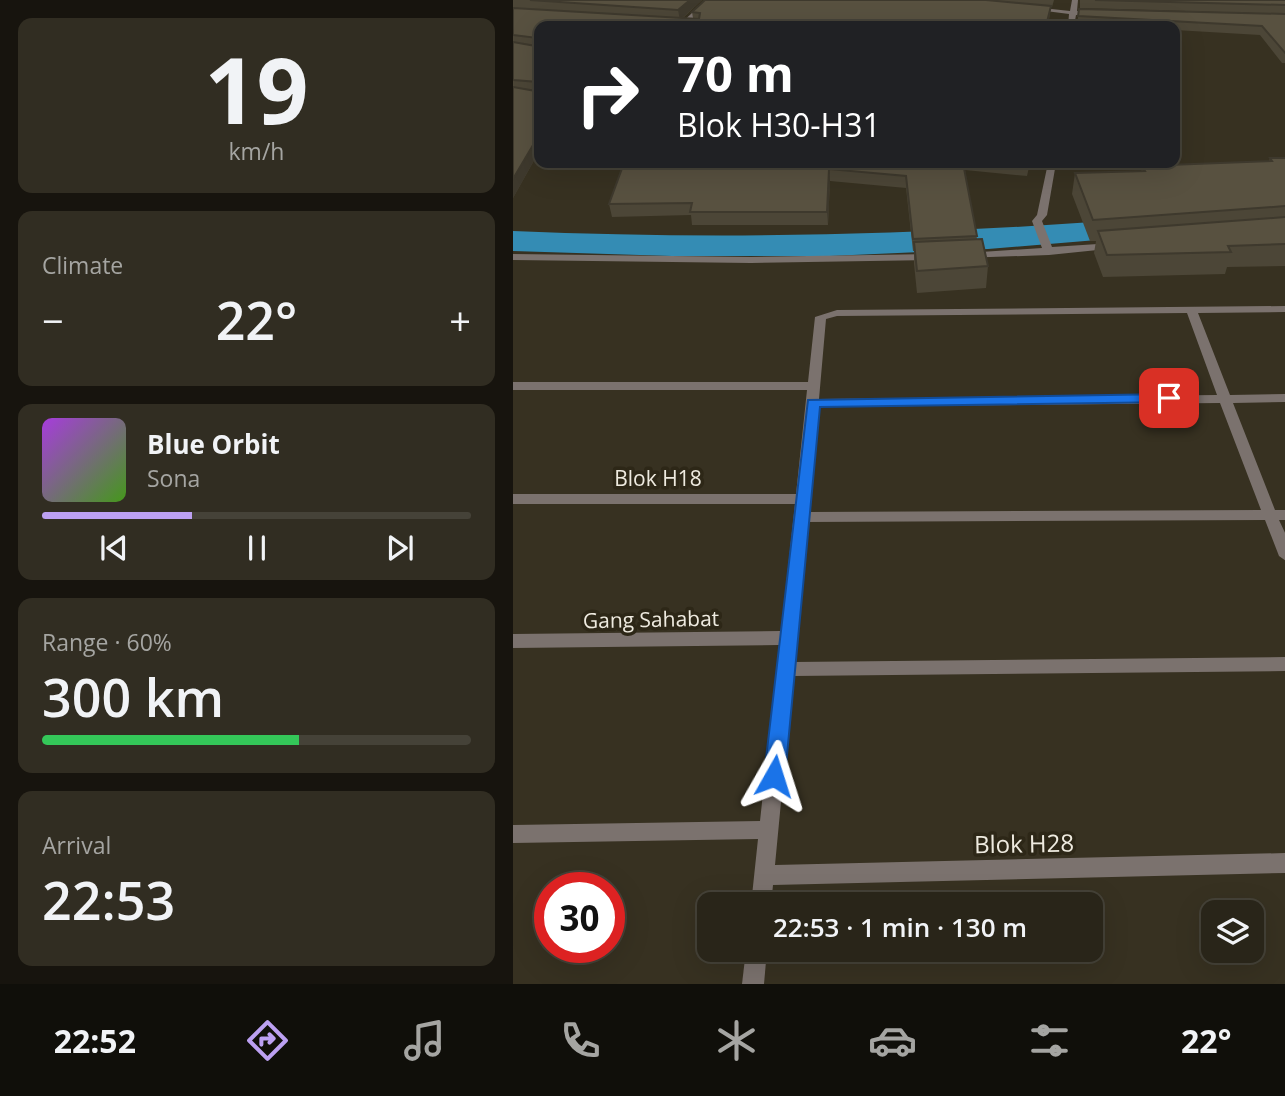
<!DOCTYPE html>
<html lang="en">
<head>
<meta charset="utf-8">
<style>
  body { margin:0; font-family:"Open Sans",sans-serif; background:#312d22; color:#f1f3f6; height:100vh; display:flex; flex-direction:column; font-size:26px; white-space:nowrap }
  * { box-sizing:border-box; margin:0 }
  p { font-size:23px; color:#a5a5a2 }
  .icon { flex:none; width:38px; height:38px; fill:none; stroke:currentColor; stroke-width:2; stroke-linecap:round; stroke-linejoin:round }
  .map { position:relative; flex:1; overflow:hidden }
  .panel { display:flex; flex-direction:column; gap:18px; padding:18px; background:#17140e; width:513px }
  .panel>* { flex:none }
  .top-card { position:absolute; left:21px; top:21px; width:646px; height:147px; border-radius:14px; box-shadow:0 7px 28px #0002,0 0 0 2px #454238; background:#202124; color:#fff; overflow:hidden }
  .fabs { position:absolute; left:688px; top:900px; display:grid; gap:14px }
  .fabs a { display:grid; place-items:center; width:63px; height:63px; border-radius:14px; background:#292519; box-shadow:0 7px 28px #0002,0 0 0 2px #454238; font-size:35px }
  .speed { position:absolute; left:21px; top:872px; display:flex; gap:14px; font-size:35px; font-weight:700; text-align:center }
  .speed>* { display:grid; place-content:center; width:91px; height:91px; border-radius:50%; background:#292519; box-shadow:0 7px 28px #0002,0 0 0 2px #454238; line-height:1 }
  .speed .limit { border:10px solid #d22; background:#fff; color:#111 }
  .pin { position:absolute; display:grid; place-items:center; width:60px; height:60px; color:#fff; margin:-30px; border-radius:14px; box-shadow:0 4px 10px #0006 }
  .me { position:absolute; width:77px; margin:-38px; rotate:6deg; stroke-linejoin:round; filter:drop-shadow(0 0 5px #0008) }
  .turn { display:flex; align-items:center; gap:24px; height:147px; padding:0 28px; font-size:32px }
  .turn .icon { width:91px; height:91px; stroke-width:2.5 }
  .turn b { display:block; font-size:49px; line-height:60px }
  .big { font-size:52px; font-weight:600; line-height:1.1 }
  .panel .widget { flex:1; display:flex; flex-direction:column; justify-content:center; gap:10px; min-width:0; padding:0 24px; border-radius:14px; background:#312d22 }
  .panel .dial { align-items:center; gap:0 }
  .dial b { font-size:91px; line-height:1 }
  .song { display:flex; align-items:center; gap:21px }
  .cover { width:84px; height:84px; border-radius:10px; background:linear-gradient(135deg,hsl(280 70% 55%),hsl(100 70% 35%)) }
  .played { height:7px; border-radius:4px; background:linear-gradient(90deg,#bca0f2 35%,#454238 35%) }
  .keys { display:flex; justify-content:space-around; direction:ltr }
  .heat { display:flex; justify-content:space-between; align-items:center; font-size:38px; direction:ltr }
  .charge { height:10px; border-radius:5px; background:linear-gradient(90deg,#34c759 60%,#454238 0) }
  .trip { position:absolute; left:184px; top:892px; width:406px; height:70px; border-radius:14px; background:#292519; box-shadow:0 7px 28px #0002,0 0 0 2px #454238; font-weight:600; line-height:70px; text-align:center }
  .dock { display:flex; height:112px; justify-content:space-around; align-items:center; background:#100f0a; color:#a5a5a2 }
  .dock .icon { width:49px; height:49px }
  .dock .on { color:#bca0f2 }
  .dock b { font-size:32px; color:#f1f3f6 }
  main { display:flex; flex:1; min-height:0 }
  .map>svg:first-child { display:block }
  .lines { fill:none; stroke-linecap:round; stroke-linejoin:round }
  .canal { fill:#348cb4; fill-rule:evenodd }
  .street { fill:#7b726e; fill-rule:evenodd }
  .wall { fill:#4c4637 }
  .shaded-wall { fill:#3e392d }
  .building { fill:#585140; stroke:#3e392d; stroke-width:2 }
  .route { fill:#1a73e8; stroke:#114b97; stroke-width:2 }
  .labels { text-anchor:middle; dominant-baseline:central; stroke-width:7; stroke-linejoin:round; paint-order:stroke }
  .street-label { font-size:21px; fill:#eeeadf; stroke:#2d2717 }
  .near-street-label { font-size:24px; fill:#eeeadf; stroke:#2d2717 }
</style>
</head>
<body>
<main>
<section class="panel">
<div class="widget dial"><b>19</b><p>km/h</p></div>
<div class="widget"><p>Climate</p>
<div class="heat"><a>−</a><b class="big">22°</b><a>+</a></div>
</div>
<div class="widget">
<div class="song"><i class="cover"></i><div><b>Blue Orbit</b><p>Sona</p></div></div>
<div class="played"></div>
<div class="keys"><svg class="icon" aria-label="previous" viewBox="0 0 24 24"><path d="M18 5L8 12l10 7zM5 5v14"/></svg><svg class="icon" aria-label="pause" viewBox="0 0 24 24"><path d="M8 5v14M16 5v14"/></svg><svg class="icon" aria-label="next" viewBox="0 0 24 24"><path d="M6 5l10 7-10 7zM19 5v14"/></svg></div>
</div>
<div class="widget"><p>Range · 60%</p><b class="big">300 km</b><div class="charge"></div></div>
<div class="widget"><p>Arrival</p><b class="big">22:53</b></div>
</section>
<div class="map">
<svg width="773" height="984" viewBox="0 0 773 984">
  <rect width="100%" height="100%" fill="#373121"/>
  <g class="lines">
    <path class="canal" d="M 633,218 L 644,221 L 649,228 L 644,235 L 475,249 L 317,256 L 158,256 L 0,251 L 0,231 C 212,240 422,235 633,218 Z"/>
    <g class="street">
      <path d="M 193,0 L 200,0 L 172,26 L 165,26 Z"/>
      <path d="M 559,0 L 565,0 L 564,11 L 586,15 L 583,17 L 563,15 L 561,26 L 555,26 L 556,14 L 517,9 L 520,7 L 557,11 Z"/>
      <path d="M 535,163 L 543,163 L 534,215 L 529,221 L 539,247 L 600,243 L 604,244 L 604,248 L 536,255 L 449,258 L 449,254 L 453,253 L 529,248 L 519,221 L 524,215 Z"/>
      <path d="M 0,254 L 238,257 L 419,254 L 424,257 L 419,260 L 238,263 L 0,260 Z"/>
      <path d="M 773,306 L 773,312 L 685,313 L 717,395 L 773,394 L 773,402 L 720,403 L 762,510 L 773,510 L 773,520 L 766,520 L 773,535 L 773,561 L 766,556 L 752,520 L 294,522 L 281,662 L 773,657 L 773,671 L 280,676 L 262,865 L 773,853 L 773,873 L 260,885 L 258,905 L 238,905 L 245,839 L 0,843 L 0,825 L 247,821 L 266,645 L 0,648 L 0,634 L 268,631 L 282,504 L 0,504 L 0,494 L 283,494 L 294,390 L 0,390 L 0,382 L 295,382 L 302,317 L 324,310 ZM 674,313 L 704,395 L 306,399 L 313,319 L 324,316 ZM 707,403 L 748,510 L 295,512 L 305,407 Z"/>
      <path d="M 233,950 L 254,950 L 251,984 L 229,984 Z"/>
    </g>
  </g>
  <g class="wall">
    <path d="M 0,0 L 189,0 L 170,18 L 180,18 L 179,12 L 192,0 L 541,0 L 539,7 L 538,7 L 535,26 L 26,26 L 26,157 L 23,157 L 0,198 Z"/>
    <path d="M 567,0 L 773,0 L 773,14 L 567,8 Z"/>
    <path d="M 566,9 L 773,14 L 773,63 L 769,63 L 747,35 L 662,30 L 662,26 L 564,25 Z"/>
    <path d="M 757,158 L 773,158 L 773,266 L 714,267 L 712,274 L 590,277 L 581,253 L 583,241 L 577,241 L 559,194 L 562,173 L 628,172 L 629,166 L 756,161 Z"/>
    <path d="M 85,163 L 517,163 L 514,176 L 452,170 L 464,239 L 475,266 L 473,288 L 404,293 L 401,264 L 401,251 L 400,251 L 393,188 L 317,181 L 315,225 L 179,225 L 178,215 L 99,217 L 96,204 L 111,165 Z"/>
  </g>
  <g class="shaded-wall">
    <path d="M 177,0 L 189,0 L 167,20 L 165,10 Z"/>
    <path d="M 20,145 L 23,157 L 0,198 L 0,179 Z"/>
    <path d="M 316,169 L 317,181 L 315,225 L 314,212 Z"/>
  </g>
  <g class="building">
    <path d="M 17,0 L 177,0 L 165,10 Z"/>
    <path d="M 192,0 L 473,0 L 538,6 L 533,26 L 26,26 L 26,146 L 20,145 L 0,179 L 0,87 L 23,91 L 25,82 L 0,80 L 0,42 L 23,46 L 25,38 L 0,35 L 0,8 L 186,19 L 187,13 L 179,12 Z"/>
    <path d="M 582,0 L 773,0 L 773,5 Z"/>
    <path d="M 566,9 L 773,14 L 773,54 L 749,26 L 565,16 Z"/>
    <path d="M 757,158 L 773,158 L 773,206 L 580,220 L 562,173 L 632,171 L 629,166 L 759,161 Z"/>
    <path d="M 111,163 L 450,163 L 464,236 L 400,239 L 393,176 L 316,169 L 314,212 L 177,212 L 179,203 L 96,204 Z"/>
    <path d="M 773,217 L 773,244 L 715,246 L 718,252 L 594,255 L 585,231 Z"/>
    <path d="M 469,239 L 475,266 L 404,271 L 401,242 Z"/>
  </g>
  <path class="route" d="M 656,394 L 664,398 L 661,402 L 307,407 L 272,776 L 269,783 L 261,786 L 254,783 L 251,776 L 295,400 Z"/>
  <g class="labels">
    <g class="street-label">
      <text x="145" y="478">Blok H18</text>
      <text transform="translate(138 619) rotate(-1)">Gang Sahabat</text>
    </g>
    <g class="near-street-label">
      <text transform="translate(511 843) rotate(-1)">Blok H28</text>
    </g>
  </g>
</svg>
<div class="fabs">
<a><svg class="icon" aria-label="layers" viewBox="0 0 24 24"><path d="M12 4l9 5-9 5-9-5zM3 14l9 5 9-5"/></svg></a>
</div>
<div class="speed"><div class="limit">30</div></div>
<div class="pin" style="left:656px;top:398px;background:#d93025"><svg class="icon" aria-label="arrive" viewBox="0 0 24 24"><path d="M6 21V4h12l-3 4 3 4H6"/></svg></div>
<svg class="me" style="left:261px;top:776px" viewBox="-20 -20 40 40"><path d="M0-17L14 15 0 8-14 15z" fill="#1a73e8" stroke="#fff" stroke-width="4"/></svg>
<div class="trip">22:53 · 1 min · 130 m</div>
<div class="top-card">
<div class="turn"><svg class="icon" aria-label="right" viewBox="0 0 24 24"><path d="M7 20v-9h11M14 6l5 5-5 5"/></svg><div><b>70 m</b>Blok H30-H31</div></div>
</div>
</div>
</main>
<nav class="dock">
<b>22:52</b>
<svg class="icon on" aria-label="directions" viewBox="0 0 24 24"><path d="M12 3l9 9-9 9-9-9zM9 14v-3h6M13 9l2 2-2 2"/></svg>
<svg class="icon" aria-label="music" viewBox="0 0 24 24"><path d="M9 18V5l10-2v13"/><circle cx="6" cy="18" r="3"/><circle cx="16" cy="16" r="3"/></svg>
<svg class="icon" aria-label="phone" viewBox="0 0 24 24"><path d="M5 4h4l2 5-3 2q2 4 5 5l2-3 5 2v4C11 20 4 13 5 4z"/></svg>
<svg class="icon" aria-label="climate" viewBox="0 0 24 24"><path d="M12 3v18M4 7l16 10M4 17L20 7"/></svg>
<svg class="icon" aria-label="car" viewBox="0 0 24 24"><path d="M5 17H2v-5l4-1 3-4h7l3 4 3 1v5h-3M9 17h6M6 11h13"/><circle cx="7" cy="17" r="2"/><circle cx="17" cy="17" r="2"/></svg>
<svg class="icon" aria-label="filters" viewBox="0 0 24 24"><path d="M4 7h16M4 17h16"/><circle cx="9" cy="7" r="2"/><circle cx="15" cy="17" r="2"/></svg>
<b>22°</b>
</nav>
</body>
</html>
